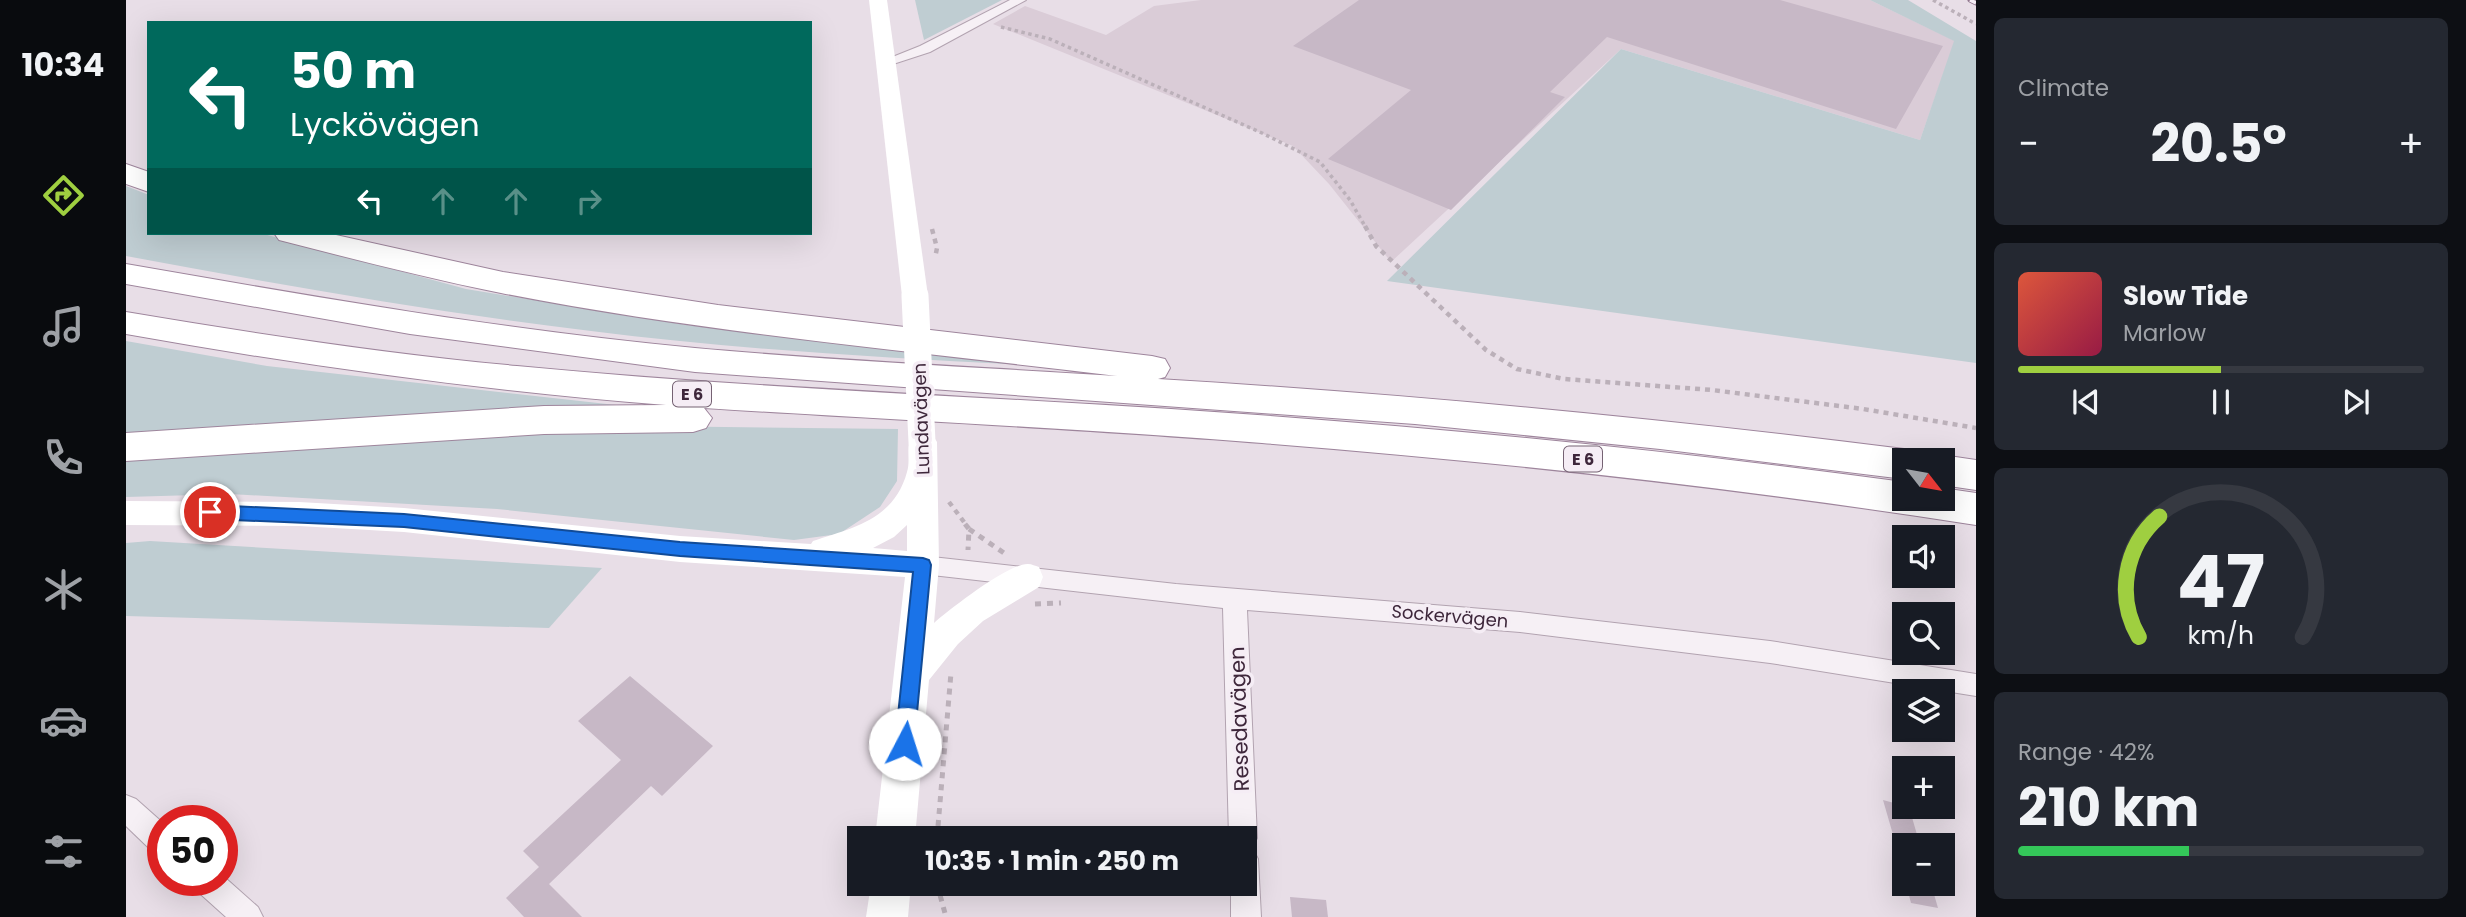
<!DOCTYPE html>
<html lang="en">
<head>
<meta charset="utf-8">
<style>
  body { margin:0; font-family:Poppins,sans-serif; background:#242831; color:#f1f3f6; height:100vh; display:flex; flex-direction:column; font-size:26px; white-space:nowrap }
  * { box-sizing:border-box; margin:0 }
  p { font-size:23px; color:#9ea1a6 }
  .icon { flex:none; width:38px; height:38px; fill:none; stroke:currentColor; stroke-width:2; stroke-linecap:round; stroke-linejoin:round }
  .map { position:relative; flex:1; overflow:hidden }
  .panel { display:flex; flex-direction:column; gap:18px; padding:18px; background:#0d0f14; width:490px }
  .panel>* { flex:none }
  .top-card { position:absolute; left:21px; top:21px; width:665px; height:214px; border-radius:0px; box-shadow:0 7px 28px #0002; background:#00695c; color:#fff; overflow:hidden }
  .needle { width:46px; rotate:121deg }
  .fabs { position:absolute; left:1766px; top:448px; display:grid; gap:14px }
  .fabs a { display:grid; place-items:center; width:63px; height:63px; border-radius:0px; background:#171b24; box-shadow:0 7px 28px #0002; font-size:35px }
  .speed { position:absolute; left:21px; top:805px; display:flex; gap:14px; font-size:35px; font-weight:700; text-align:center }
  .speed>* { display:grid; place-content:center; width:91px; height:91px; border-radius:50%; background:#171b24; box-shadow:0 7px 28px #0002; line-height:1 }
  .speed .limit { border:10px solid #d22; background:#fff; color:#111 }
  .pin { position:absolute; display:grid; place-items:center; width:60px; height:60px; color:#fff; margin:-30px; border:4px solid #fff; border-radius:50%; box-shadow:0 2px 7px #0007 }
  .me { position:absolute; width:77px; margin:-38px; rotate:5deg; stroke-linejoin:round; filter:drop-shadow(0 0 5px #0008) }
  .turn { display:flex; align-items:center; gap:24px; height:147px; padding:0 28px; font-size:32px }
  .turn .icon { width:91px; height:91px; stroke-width:2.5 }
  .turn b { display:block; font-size:49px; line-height:60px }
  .lanes { display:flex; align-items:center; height:66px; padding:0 28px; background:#0003; justify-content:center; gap:35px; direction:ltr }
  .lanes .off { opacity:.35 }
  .big { font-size:52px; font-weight:700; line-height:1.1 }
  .panel .card { flex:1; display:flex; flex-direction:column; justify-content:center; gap:10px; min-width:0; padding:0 24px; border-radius:10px; background:#242831 }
  .panel .dial { align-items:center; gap:0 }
  .dial svg { height:182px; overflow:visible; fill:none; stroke:#363941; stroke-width:7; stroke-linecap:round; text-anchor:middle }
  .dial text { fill:#f1f3f6; stroke:none }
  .song { display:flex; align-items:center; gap:21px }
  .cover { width:84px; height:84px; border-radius:10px; background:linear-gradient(135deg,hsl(10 70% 55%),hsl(340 70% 35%)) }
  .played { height:7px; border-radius:4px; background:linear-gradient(90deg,#9fcf40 50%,#363941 50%) }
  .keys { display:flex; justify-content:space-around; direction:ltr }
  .heat { display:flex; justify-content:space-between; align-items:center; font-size:38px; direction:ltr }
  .charge { height:10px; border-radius:5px; background:linear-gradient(90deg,#34c759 42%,#363941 0) }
  .trip { position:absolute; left:721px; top:826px; width:410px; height:70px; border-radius:0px; background:#171b24; box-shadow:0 7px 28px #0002; font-weight:700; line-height:70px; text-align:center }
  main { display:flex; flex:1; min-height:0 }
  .tab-bar { display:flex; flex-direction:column; width:126px; justify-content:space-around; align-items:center; background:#090b0e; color:#9ea1a6 }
  .tab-bar .icon { width:49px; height:49px }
  .tab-bar .on { color:#9fcf40 }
  .tab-bar b { font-size:32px; color:#f1f3f6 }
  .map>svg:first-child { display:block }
  .built { fill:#daccd7 }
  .green { fill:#bfcdd2 }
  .building { fill:#c7b8c6 }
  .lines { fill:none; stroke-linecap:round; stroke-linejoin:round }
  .minor-casing { stroke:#b2a3b0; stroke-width:2 }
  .motorway-casing { stroke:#9e859c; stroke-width:2 }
  .path-far2 { stroke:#bbb0b9; stroke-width:3.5; stroke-dasharray:3.5 3.5; stroke-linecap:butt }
  .path-far1 { stroke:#bbb0b9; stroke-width:4.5; stroke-dasharray:5 5; stroke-linecap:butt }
  .path { stroke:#bbb0b9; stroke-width:5; stroke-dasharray:6 6; stroke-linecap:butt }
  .minor { fill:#f6f0f5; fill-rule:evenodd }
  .secondary { fill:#fff; fill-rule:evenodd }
  .motorway { fill:#fff; fill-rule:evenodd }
  .rail-casing { stroke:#91778e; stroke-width:5 }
  .rail { stroke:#f5edf5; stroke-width:3.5; stroke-dasharray:11; stroke-linecap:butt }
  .secondary-bridge { stroke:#fff; stroke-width:27 }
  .route { fill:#1a73e8; stroke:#114b97; stroke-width:2 }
  .labels { text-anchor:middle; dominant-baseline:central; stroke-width:7; stroke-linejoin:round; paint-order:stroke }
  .shield { fill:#f5edf5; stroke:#756273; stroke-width:2 }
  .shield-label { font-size:16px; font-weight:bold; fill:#3e273b }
  .street-label { font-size:18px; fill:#3e273b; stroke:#f5edf5 }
  .near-street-label { font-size:21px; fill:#3e273b; stroke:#f5edf5 }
</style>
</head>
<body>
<main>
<nav class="tab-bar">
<b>10:34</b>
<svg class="icon on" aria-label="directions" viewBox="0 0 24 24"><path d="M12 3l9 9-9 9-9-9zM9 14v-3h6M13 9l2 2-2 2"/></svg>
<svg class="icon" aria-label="music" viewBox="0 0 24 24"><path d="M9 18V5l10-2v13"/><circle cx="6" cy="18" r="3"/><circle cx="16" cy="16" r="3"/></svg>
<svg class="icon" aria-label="phone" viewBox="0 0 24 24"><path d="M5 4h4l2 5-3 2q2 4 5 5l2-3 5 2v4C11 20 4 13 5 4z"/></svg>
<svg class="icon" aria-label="climate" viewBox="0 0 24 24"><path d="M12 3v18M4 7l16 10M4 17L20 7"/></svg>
<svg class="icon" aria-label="car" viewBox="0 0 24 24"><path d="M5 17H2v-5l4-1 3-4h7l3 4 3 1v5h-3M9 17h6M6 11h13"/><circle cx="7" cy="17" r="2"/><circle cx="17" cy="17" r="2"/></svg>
<svg class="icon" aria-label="filters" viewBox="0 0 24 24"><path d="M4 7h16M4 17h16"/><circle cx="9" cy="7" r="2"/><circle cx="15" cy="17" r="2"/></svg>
</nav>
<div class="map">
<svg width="1850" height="917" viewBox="0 0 1850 917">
  <rect width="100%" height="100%" fill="#e8dee7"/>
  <path class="built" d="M 1075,0 L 1744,0 L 1829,41 L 1794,140 L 1495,49 L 1265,262 L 1203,184 L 1167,146 L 867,24 L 899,6 L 980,35 L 1028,6 Z"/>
  <g class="green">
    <path d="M 789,0 L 876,0 L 798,40 Z"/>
    <path d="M 1744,0 L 1782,0 L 1850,41 L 1850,363 L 1261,281 L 1495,49 L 1794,140 L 1828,41 Z"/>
    <path d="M 0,186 L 23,195 L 23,233 L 134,233 L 340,289 L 561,325 L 962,368 C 796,360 630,352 465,331 C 309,312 155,285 0,256 Z"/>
    <path d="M 0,341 L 141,366 L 499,406 L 0,437 Z"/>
    <path d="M 519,426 L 772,429 L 771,481 L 754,507 L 713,534 L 668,540 L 371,509 L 104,494 L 0,497 L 0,460 Z"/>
    <path d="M 24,541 L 476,568 L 423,628 L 0,616 L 0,543 Z"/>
  </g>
  <g class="building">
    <path d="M 1233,0 L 1654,0 L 1817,46 L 1770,129 L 1481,37 L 1424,92 L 1439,97 L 1325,210 L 1202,159 L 1285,90 L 1167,46 Z"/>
    <path d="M 504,676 L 587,746 L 536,796 L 525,786 L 423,884 L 456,917 L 398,917 L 380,898 L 413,867 L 397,851 L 495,760 L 452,721 Z"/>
    <path d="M 1757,800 L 1783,807 L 1794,845 L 1770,845 Z"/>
    <path d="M 1780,884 L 1805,884 L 1812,908 L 1785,903 Z"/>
    <path d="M 1164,897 L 1200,900 L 1202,917 L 1166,917 Z"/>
  </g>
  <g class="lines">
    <defs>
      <g id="minor">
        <path d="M 884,0 L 900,0 L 804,52 L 761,66 L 754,62 L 794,46 Z"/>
        <path d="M 797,556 L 1050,584 L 1394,612 L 1644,641 L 1850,674 L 1850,696 L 1644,663 L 1394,632 L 1121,610 L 1131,838 L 1126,848 L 1132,859 L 1135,917 L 1105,917 L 1105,884 L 1118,884 L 1118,838 L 1103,838 L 1097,608 L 797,574 L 789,572 L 786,565 L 789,558 Z"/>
        <path d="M 0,795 L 10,799 L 37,823 L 37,856 L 27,852 L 0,826 Z"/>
        <path d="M 96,875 L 132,907 L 137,917 L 100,917 L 70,890 L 66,880 L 96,880 Z"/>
      </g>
      <g id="motorway">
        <path d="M 0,164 L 23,172 L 23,192 L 0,184 Z"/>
        <path d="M 148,233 L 201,233 L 377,272 L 592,305 L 1026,356 L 1039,359 L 1044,368 L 1039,377 L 1032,379 C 1281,394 1530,418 1778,449 L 1792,454 L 1795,460 L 1778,460 L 1778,479 L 1534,449 L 1289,424 L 569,372 L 284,334 L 0,284 L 0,264 C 189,297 378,330 569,348 C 710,361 851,367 991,376 C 786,351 578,333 375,293 C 300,278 227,259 153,240 Z"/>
        <path d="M 0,312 C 130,334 260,354 391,366 C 609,387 827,395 1045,409 C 1290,425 1535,449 1778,482 L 1778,499 L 1816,499 L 1816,488 L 1850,493 L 1850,525 C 1613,488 1375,462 1136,443 C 950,428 764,420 578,408 L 586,418 L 580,428 L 567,432 L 418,434 L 0,461 L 0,433 L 418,406 L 540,405 C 359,391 179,366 0,334 Z"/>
        <path d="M 1816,455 L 1850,460 L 1850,490 L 1816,485 L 1816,460 L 1802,460 Z"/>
      </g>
    </defs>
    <use href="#minor" class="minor-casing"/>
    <use href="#motorway" class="motorway-casing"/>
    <g class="path-far2">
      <path d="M 1807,0 L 1850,24"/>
      <path d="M 875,27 L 924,39 L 1136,133 L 1194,162 L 1224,200 L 1240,228"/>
    </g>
    <g class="path-far1">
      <path d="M 1239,226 L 1250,246 L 1360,350 L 1391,369 L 1438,379 L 1586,390 L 1737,409 L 1850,428"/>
      <path d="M 806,229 L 811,248 L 809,258"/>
      <path d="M 823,502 L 841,526"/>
    </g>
    <g class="path">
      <path d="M 839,524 L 843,529 L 842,550"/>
      <path d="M 843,529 L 878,553"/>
      <path d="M 909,604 L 935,603"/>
      <path d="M 811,838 L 825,673"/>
      <path d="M 811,884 L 820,917"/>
    </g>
    <use href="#minor" class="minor"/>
    <g class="secondary">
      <path d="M 743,0 L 761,0 L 802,296 L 798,302 L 789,304 L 780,302 L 776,296 Z"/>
      <path d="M 796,431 L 806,434 L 811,442 L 813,565 L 808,623 C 823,610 883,563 902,564 C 906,564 909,566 913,567 L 917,577 L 913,587 L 857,621 L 832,644 L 803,680 L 789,838 L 749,838 L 779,577 L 554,562 L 278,532 L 173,526 L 0,525 L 0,501 L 173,502 L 278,508 L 554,536 L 685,544 L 687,541 C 726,528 768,520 781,472 C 785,459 779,447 786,434 ZM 781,525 L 781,551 L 747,548 L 768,537 Z"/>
      <path d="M 745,884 L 785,884 L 782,917 L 740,917 Z"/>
    </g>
    <use href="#motorway" class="motorway"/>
    <defs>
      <path id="rail" d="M 1844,0 L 1850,3"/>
    </defs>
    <use href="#rail" class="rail-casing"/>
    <use href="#rail" class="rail"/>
    <path class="secondary-bridge" d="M 789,296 L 796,442"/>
  </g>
  <path class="route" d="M 84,505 L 278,514 L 554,542 L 797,558 L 803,560 L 805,565 L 788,744 L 786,751 L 779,753 L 772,751 L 769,744 L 787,572 L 554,556 L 278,527 L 84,519 L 78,517 L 76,512 L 78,507 Z"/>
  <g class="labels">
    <g class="shield">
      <rect x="547" y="381.5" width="38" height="25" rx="5"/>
      <rect x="1438" y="446.5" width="38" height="25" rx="5"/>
    </g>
    <g class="shield-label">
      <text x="566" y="394">E 6</text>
      <text x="1457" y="459">E 6</text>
    </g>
    <g class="street-label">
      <text transform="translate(795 419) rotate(-92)">Lundavägen</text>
      <text transform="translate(1324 616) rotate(5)">Sockervägen</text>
    </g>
    <g class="near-street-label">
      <text transform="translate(1113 719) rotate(-92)">Resedavägen</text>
    </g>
  </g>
</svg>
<div class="fabs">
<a><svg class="needle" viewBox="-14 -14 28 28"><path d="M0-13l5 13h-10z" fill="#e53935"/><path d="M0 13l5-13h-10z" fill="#9ea1a6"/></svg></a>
<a><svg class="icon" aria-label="sound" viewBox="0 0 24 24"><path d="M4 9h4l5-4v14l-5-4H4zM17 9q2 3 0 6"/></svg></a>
<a><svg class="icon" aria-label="search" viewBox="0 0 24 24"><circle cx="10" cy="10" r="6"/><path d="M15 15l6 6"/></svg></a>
<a><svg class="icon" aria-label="layers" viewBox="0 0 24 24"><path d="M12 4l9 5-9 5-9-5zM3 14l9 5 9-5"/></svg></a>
<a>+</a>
<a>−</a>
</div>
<div class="speed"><div class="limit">50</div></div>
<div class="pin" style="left:84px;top:512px;background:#d93025"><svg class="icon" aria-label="arrive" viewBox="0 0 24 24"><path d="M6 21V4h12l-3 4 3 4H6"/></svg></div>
<svg class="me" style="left:779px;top:744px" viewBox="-20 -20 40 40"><circle r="19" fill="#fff"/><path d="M0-13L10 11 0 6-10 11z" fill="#1a73e8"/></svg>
<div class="trip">10:35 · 1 min · 250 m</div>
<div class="top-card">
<div class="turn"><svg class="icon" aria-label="left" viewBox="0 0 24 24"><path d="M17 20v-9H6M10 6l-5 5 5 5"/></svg><div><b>50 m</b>Lyckövägen</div></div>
<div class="lanes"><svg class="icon" aria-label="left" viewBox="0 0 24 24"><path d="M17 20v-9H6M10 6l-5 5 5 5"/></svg><svg class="icon off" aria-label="ahead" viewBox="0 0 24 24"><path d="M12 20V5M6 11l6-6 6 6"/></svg><svg class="icon off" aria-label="ahead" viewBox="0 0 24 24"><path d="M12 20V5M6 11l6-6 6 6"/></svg><svg class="icon off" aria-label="right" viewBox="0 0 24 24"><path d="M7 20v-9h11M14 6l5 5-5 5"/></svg></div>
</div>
</div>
<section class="panel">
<div class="card"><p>Climate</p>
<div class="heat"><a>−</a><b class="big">20.5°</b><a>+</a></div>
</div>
<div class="card">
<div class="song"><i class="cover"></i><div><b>Slow Tide</b><p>Marlow</p></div></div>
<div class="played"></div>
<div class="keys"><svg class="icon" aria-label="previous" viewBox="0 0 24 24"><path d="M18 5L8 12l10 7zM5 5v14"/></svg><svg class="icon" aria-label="pause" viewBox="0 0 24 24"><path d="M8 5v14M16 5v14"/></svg><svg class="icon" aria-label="next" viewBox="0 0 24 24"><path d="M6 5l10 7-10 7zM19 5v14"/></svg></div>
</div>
<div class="card dial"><svg viewBox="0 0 100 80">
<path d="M14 69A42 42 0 1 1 86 69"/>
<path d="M14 69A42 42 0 0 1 23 16" stroke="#9fcf40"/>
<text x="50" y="56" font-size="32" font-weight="700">47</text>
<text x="50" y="72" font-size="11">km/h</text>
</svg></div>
<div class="card"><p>Range · 42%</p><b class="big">210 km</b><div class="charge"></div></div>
</section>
</main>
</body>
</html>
